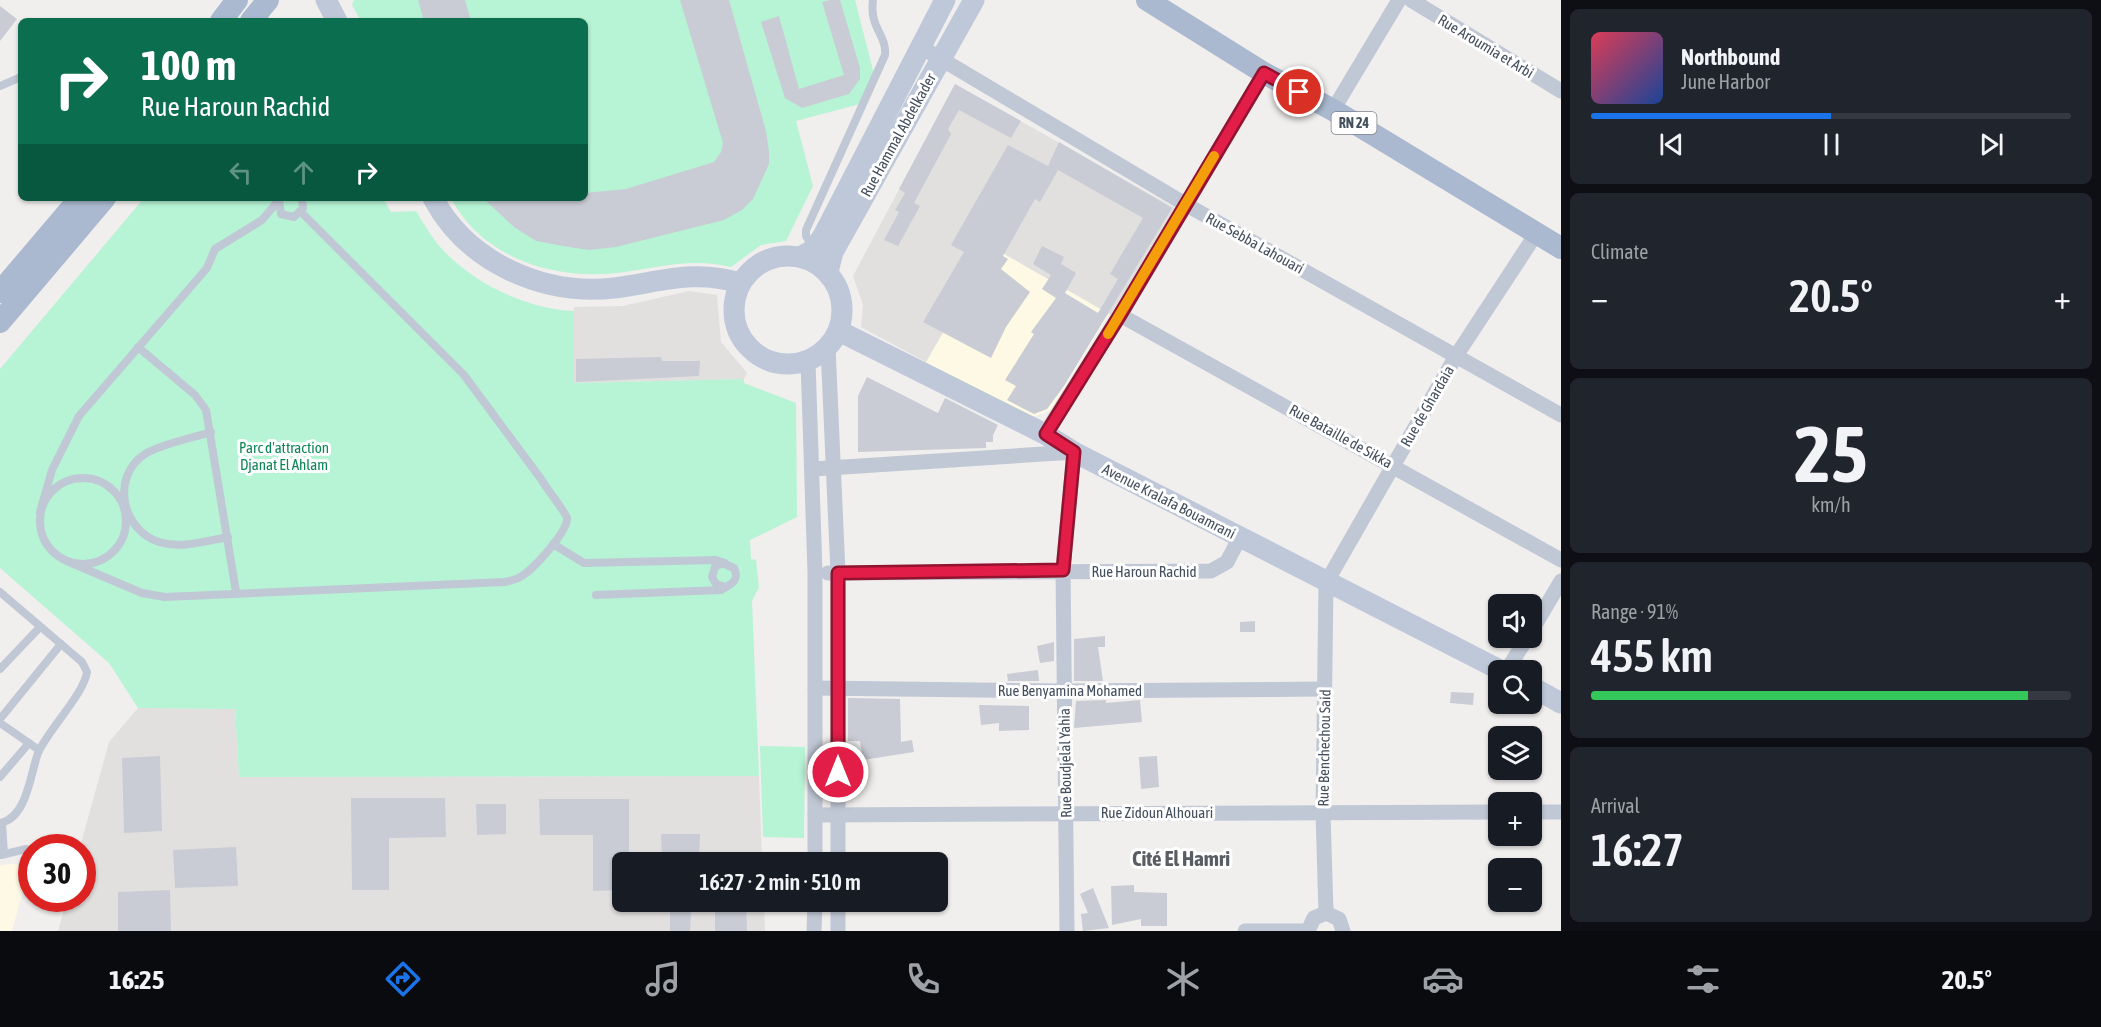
<!DOCTYPE html>
<html lang="en">
<head>
<meta charset="utf-8">
<style>
  body { margin:0; font-family:"Asap Condensed",sans-serif; background:#20242c; color:#f1f3f6; height:100vh; display:flex; flex-direction:column; font-size:22px; white-space:nowrap }
  * { box-sizing:border-box; margin:0 }
  p { font-size:20px; color:#9ea1a6 }
  .icon { flex:none; width:33px; height:33px; fill:none; stroke:currentColor; stroke-width:2; stroke-linecap:round; stroke-linejoin:round }
  .map { position:relative; flex:1; overflow:hidden }
  .panel { display:flex; flex-direction:column; gap:9px; padding:9px; background:#0d0f14; width:540px }
  .panel>* { flex:none }
  .hud { position:absolute; left:18px; top:18px; width:570px; height:183px; border-radius:9px; box-shadow:0 2px 4px #0004; background:#0b6e4f; color:#fff; overflow:hidden }
  .buttons { position:absolute; left:1488px; top:594px; display:grid; gap:12px }
  .buttons a { display:grid; place-items:center; width:54px; height:54px; border-radius:9px; background:#171b24; box-shadow:0 2px 4px #0004; font-size:30px }
  .speed { position:absolute; left:18px; top:834px; display:flex; gap:12px; font-size:30px; font-weight:700; text-align:center }
  .speed>* { display:grid; place-content:center; width:78px; height:78px; border-radius:50%; background:#171b24; box-shadow:0 2px 4px #0004; line-height:1 }
  .speed .limit { border:9px solid #d22; background:#fff; color:#111 }
  .pin { position:absolute; display:grid; place-items:center; width:51px; height:51px; color:#fff; margin:-26px; border:3px solid #fff; border-radius:50%; box-shadow:0 2px 6px #0007 }
  .me { position:absolute; width:66px; margin:-33px; rotate:0deg; stroke-linejoin:round; filter:drop-shadow(0 0 4px #0008) }
  .turn { display:flex; align-items:center; gap:21px; height:126px; padding:0 24px; font-size:27px }
  .turn .icon { width:78px; height:78px; stroke-width:2.5 }
  .turn b { display:block; font-size:42px; line-height:51px }
  .lanes { display:flex; align-items:center; height:57px; padding:0 24px; background:#0003; justify-content:center; gap:30px; direction:ltr }
  .lanes .off { opacity:.35 }
  .big { font-size:45px; font-weight:600; line-height:1.1 }
  .panel .widget { flex:1; display:flex; flex-direction:column; justify-content:center; gap:9px; min-width:0; padding:0 21px; border-radius:9px; background:#20242c }
  .panel .dial { align-items:center; gap:0 }
  .dial b { font-size:78px; line-height:1 }
  .song { display:flex; align-items:center; gap:18px }
  .cover { width:72px; height:72px; border-radius:9px; background:linear-gradient(135deg,hsl(350 70% 55%),hsl(220 70% 35%)) }
  .played { height:6px; border-radius:3px; background:linear-gradient(90deg,#1a73e8 50%,#363941 50%) }
  .keys { display:flex; justify-content:space-around; direction:ltr }
  .heat { display:flex; justify-content:space-between; align-items:center; font-size:33px; direction:ltr }
  .charge { height:9px; border-radius:4px; background:linear-gradient(90deg,#34c759 91%,#363941 0) }
  .trip { position:absolute; left:612px; top:852px; width:336px; height:60px; border-radius:9px; background:#171b24; box-shadow:0 2px 4px #0004; font-weight:600; line-height:60px; text-align:center }
  .tab-bar { display:flex; height:96px; justify-content:space-around; align-items:center; background:#090b0e; color:#9ea1a6 }
  .tab-bar .icon { width:42px; height:42px }
  .tab-bar .active { color:#1a73e8 }
  .tab-bar b { font-size:27px; color:#f1f3f6 }
  main { display:flex; flex:1; min-height:0 }
  .map>svg:first-child { display:block }
  .commercial { fill:#fef9e5 }
  .education { fill:#e2dfdf }
  .green { fill:#b7f3d5 }
  .building { fill:#c9ccd4 }
  .lines { fill:none; stroke-linecap:round; stroke-linejoin:round }
  .lane { stroke:#c0c8d5; stroke-width:8 }
  .street { stroke:#c0c8d5; stroke-width:15 }
  .secondary { stroke:#bec8d9; stroke-width:21 }
  .primary { stroke:#aab9d0; stroke-width:22 }
  .route-casing { stroke:#92132f; stroke-width:15 }
  .route { stroke:#e11d48; stroke-width:10 }
  .slow { stroke:#f59e0b; stroke-width:10 }
  .labels { text-anchor:middle; dominant-baseline:central; stroke-width:6; stroke-linejoin:round; paint-order:stroke }
  .shield { fill:#fff; stroke:#7c848e; stroke-width:1.5 }
  .shield-label { font-size:14px; font-weight:bold; fill:#444f5d }
  .street-label { font-size:15px; fill:#444f5d; stroke:#fff }
  .park-label { font-size:15px; fill:#0d8657; stroke:#fff }
  .district-label { font-size:21px; font-weight:bold; fill:#5a5d64; stroke:#fff }
</style>
</head>
<body>
<main>
<div class="map">
<svg width="1561" height="931" viewBox="0 0 1561 931">
  <rect width="100%" height="100%" fill="#f1eeee"/>
  <g class="commercial">
    <path d="M 992,247 L 1109,314 L 1050,411 L 1032,417 L 926,362 Z"/>
    <path d="M 8,864 L 30,865 L 12,931 L 0,931 L 0,866 Z"/>
  </g>
  <g class="education">
    <path d="M 955,84 L 1175,208 L 1113,316 L 992,247 L 926,362 L 861,327 L 863,305 L 853,276 Z"/>
    <path d="M 689,291 L 717,295 L 721,342 L 747,373 L 744,379 L 573,383 L 574,307 L 623,306 Z"/>
    <path d="M 138,708 L 235,709 L 239,777 L 759,776 L 762,862 L 622,862 L 622,902 L 764,902 L 765,931 L 58,931 L 67,899 L 82,898 L 82,848 L 80,847 L 109,742 Z"/>
  </g>
  <g class="green">
    <path d="M 354,0 L 855,0 L 875,78 L 860,104 L 796,121 L 813,186 L 786,241 L 761,245 L 731,267 C 692,257 656,268 617,273 C 554,280 482,258 451,198 L 585,198 L 585,21 L 361,21 L 352,5 Z"/>
    <path d="M 144,198 L 383,198 L 391,212 L 416,211 C 424,224 432,238 442,249 C 474,284 527,309 574,311 L 574,383 L 744,379 L 744,383 L 796,403 L 797,517 L 750,540 L 751,559 L 756,560 L 759,587 L 752,601 L 759,776 L 239,777 L 235,709 L 138,708 L 109,663 L 0,568 L 0,369 Z"/>
    <path d="M 760,746 L 805,747 L 804,838 L 763,837 Z"/>
  </g>
  <g class="building">
    <path d="M 418,0 L 465,0 L 471,21 L 424,21 Z"/>
    <path d="M 680,0 L 729,0 L 766,131 L 769,152 L 769,164 L 753,199 L 742,210 L 724,220 L 616,247 L 589,250 L 563,246 L 536,241 L 514,227 L 483,198 L 585,198 L 585,193 L 626,189 L 714,162 L 721,152 L 723,143 Z"/>
    <path d="M 830,0 L 840,0 L 860,68 L 860,79 L 849,94 L 802,108 L 785,98 L 761,22 L 779,16 L 799,89 L 844,75 L 822,2 Z"/>
    <path d="M 0,6 L 17,19 L 0,41 Z"/>
    <path d="M 955,84 L 1021,121 L 1011,138 L 959,110 L 948,129 L 951,134 L 914,203 L 920,206 L 898,246 L 884,240 L 899,212 L 895,210 L 905,193 L 899,189 Z"/>
    <path d="M 1059,142 L 1172,208 L 1064,386 L 1047,409 L 1034,414 L 1007,400 L 1016,386 L 1005,380 L 1034,334 L 1031,332 L 1056,298 L 1042,289 L 1051,275 L 1033,264 L 1042,246 L 1064,257 L 1061,264 L 1076,273 L 1065,293 L 1098,313 L 1118,279 L 1110,274 L 1143,218 L 1058,170 L 1040,202 L 1035,199 L 1003,256 L 1008,259 L 1001,269 L 1030,292 L 1006,327 L 991,358 L 923,322 L 964,252 L 951,245 L 1008,145 L 1048,166 Z"/>
    <path d="M 661,357 L 662,361 L 700,361 L 699,376 L 576,382 L 576,359 Z"/>
    <path d="M 867,377 L 938,413 L 945,398 L 998,425 L 993,435 L 993,442 L 986,442 L 986,448 L 858,452 L 858,396 Z"/>
    <path d="M 1255,621 L 1255,632 L 1240,632 L 1240,622 Z"/>
    <path d="M 1105,636 L 1105,647 L 1098,647 L 1103,681 L 1074,681 L 1074,639 Z"/>
    <path d="M 1054,642 L 1054,661 L 1040,663 L 1037,646 Z"/>
    <path d="M 1038,670 L 1039,681 L 1008,681 L 1007,674 Z"/>
    <path d="M 1451,692 L 1474,693 L 1473,705 L 1450,703 Z"/>
    <path d="M 848,698 L 900,699 L 901,742 L 912,740 L 914,752 L 863,760 L 860,741 L 848,741 Z"/>
    <path d="M 1106,700 L 1106,703 L 1140,700 L 1142,722 L 1074,728 L 1076,701 Z"/>
    <path d="M 979,705 L 1029,706 L 1029,730 L 999,731 L 999,723 L 981,725 Z"/>
    <path d="M 160,756 L 162,831 L 124,833 L 122,758 Z"/>
    <path d="M 1157,756 L 1159,787 L 1141,789 L 1139,757 Z"/>
    <path d="M 351,798 L 445,798 L 446,837 L 389,838 L 389,890 L 352,890 Z"/>
    <path d="M 539,799 L 629,799 L 629,862 L 622,862 L 622,890 L 593,891 L 593,835 L 540,835 Z"/>
    <path d="M 476,804 L 506,804 L 506,834 L 477,835 Z"/>
    <path d="M 661,834 L 700,834 L 699,862 L 662,862 Z"/>
    <path d="M 236,847 L 238,886 L 175,888 L 173,850 Z"/>
    <path d="M 1134,885 L 1134,892 L 1167,893 L 1167,926 L 1141,926 L 1141,919 L 1112,925 L 1111,886 Z"/>
    <path d="M 1093,888 L 1109,928 L 1083,931 L 1081,914 L 1088,913 L 1080,894 Z"/>
    <path d="M 170,890 L 171,931 L 118,931 L 118,892 Z"/>
    <path d="M 670,902 L 714,902 L 714,912 L 691,912 L 690,931 L 670,931 Z"/>
    <path d="M 715,902 L 746,902 L 747,931 L 715,931 Z"/>
  </g>
  <g class="lines">
    <g class="lane">
      <path d="M 0,86 L 21,77"/>
      <path d="M 279,200 L 281,214 L 294,217 L 303,208 L 302,198"/>
      <path d="M 812,246 L 806,236 L 806,230 L 885,55 C 887,35 869,28 873,0"/>
      <path d="M 138,347 L 195,395 L 206,410 L 236,592"/>
      <path d="M 211,432 C 192,438 161,444 145,454 C 110,477 122,530 159,542 C 182,549 205,541 228,537"/>
      <circle cx="83" cy="521" r="43"/>
      <path d="M 40,512 L 52,470 L 79,416 L 207,268 L 215,249 L 262,220 L 278,201"/>
      <path d="M 553,544 L 584,563 L 716,560 L 725,563"/>
      <path d="M 69,562 L 142,593 L 165,597 L 504,582 C 510,581 516,580 522,576 C 533,569 568,532 567,518 C 566,513 546,488 541,479 L 464,375 L 301,212"/>
      <path d="M 0,592 L 82,662 L 87,672 C 84,694 48,730 38,753 C 30,775 27,818 0,823"/>
      <path d="M 596,595 L 721,590 C 731,584 740,581 734,568 L 722,563 L 715,567 L 712,577 L 716,584 L 726,587"/>
      <path d="M 0,669 L 40,627"/>
      <path d="M 0,719 L 61,644"/>
      <path d="M 0,723 L 39,750"/>
      <path d="M 0,777 L 29,743"/>
      <path d="M 2,823 L 4,854"/>
      <path d="M 1,855 L 26,849"/>
    </g>
    <g class="street">
      <path d="M 1411,0 L 1561,91"/>
      <path d="M 921,47 L 1185,204 L 1561,415"/>
      <path d="M 1333,110 L 1399,0"/>
      <path d="M 1120,315 L 1561,560"/>
      <path d="M 828,347 L 838,573 L 838,862"/>
      <path d="M 808,361 L 815,573 L 815,862"/>
      <path d="M 1045,434 L 1120,315 L 1264,73"/>
      <path d="M 813,469 L 1074,452 L 1063,570 L 1067,931"/>
      <path d="M 828,573 L 1211,571 L 1227,562 L 1240,537"/>
      <path d="M 1532,630 L 1561,581"/>
      <path d="M 1507,670 L 1527,638"/>
      <path d="M 815,688 L 1064,691 L 1325,689"/>
      <path d="M 1532,812 L 1561,812"/>
      <path d="M 815,815 L 1498,812"/>
      <path d="M 1326,913 L 1323,813 L 1326,583 L 1456,356 L 1536,234"/>
      <path d="M 814,931 L 815,902"/>
      <path d="M 838,931 L 838,902"/>
      <path d="M 1245,931 L 1308,931"/>
      <path d="M 1308,931 L 1314,918 L 1326,913 L 1339,919 L 1343,931"/>
    </g>
    <g class="secondary">
      <path d="M 326,0 L 337,21"/>
      <path d="M 433,198 C 467,262 542,296 614,288 C 661,282 693,269 740,283"/>
      <circle cx="788" cy="310" r="54"/>
      <path d="M 802,256 L 814,249 L 823,236 L 945,0"/>
      <path d="M 828,272 L 833,252 L 974,0"/>
      <path d="M 839,331 L 1045,434 L 1074,452 L 1500,670"/>
      <path d="M 1532,687 L 1561,703"/>
    </g>
    <g class="primary">
      <path d="M 1147,0 L 1264,73 L 1333,110 L 1561,248"/>
      <path d="M 221,21 L 237,0"/>
      <path d="M 251,21 L 268,0"/>
      <path d="M 0,292 L 80,198"/>
      <path d="M 0,322 L 105,198"/>
    </g>
  </g>
  <g class="lines">
    <defs>
      <path id="route" d="M 838,772 L 838,573 L 1063,570 L 1074,452 L 1046,434 L 1120,315 L 1264,73 L 1299,92"/>
    </defs>
    <use href="#route" class="route-casing"/>
    <use href="#route" class="route"/>
    <path class="slow" d="M 1108,334 L 1214,156"/>
  </g>
  <g class="labels">
    <rect class="shield" x="1331.5" y="112" width="45" height="22" rx="4.5"/>
    <g class="shield-label">
      <text x="1354" y="123">RN 24</text>
    </g>
    <g class="street-label">
      <text transform="translate(1486 46) rotate(31)">Rue Aroumia et Arbi</text>
      <text transform="translate(898 135) rotate(-61)">Rue Hammal Abdelkader</text>
      <text transform="translate(1255 243) rotate(29)">Rue Sebba Lahouari</text>
      <text transform="translate(1427 406) rotate(-60)">Rue de Ghardaia</text>
      <text transform="translate(1341 436) rotate(29)">Rue Bataille de Sikka</text>
      <text transform="translate(1169 501) rotate(27)">Avenue Kralafa Bouamrani</text>
      <text x="1144" y="571">Rue Haroun Rachid</text>
      <text x="1070" y="690">Rue Benyamina Mohamed</text>
      <text transform="translate(1324 748) rotate(-89)">Rue Benchechou Said</text>
      <text transform="translate(1065 763) rotate(-91)">Rue Boudjelal Yahia</text>
      <text x="1157" y="812">Rue Zidoun Alhouari</text>
    </g>
    <g class="park-label">
      <text x="284" y="447">Parc d'attraction<tspan x="284" dy="17">Djanat El Ahlam</tspan></text>
    </g>
    <g class="district-label">
      <text x="1181" y="858">Cité El Hamri</text>
    </g>
  </g>
</svg>
<div class="buttons">
<a><svg class="icon" aria-label="sound" viewBox="0 0 24 24"><path d="M4 9h4l5-4v14l-5-4H4zM17 9q2 3 0 6"/></svg></a>
<a><svg class="icon" aria-label="search" viewBox="0 0 24 24"><circle cx="10" cy="10" r="6"/><path d="M15 15l6 6"/></svg></a>
<a><svg class="icon" aria-label="layers" viewBox="0 0 24 24"><path d="M12 4l9 5-9 5-9-5zM3 14l9 5 9-5"/></svg></a>
<a>+</a>
<a>−</a>
</div>
<div class="speed"><div class="limit">30</div></div>
<div class="pin" style="left:1299px;top:92px;background:#d93025"><svg class="icon" aria-label="arrive" viewBox="0 0 24 24"><path d="M6 21V4h12l-3 4 3 4H6"/></svg></div>
<svg class="me" style="left:838px;top:772px" viewBox="-20 -20 40 40"><circle r="17" fill="#e11d48" stroke="#fff" stroke-width="3"/><path d="M0-11L8 9 0 5-8 9z" fill="#fff"/></svg>
<div class="trip">16:27 · 2 min · 510 m</div>
<div class="hud">
<div class="turn"><svg class="icon" aria-label="right" viewBox="0 0 24 24"><path d="M7 20v-9h11M14 6l5 5-5 5"/></svg><div><b>100 m</b>Rue Haroun Rachid</div></div>
<div class="lanes"><svg class="icon off" aria-label="left" viewBox="0 0 24 24"><path d="M17 20v-9H6M10 6l-5 5 5 5"/></svg><svg class="icon off" aria-label="ahead" viewBox="0 0 24 24"><path d="M12 20V5M6 11l6-6 6 6"/></svg><svg class="icon" aria-label="right" viewBox="0 0 24 24"><path d="M7 20v-9h11M14 6l5 5-5 5"/></svg></div>
</div>
</div>
<section class="panel">
<div class="widget">
<div class="song"><i class="cover"></i><div><b>Northbound</b><p>June Harbor</p></div></div>
<div class="played"></div>
<div class="keys"><svg class="icon" aria-label="previous" viewBox="0 0 24 24"><path d="M18 5L8 12l10 7zM5 5v14"/></svg><svg class="icon" aria-label="pause" viewBox="0 0 24 24"><path d="M8 5v14M16 5v14"/></svg><svg class="icon" aria-label="next" viewBox="0 0 24 24"><path d="M6 5l10 7-10 7zM19 5v14"/></svg></div>
</div>
<div class="widget"><p>Climate</p>
<div class="heat"><a>−</a><b class="big">20.5°</b><a>+</a></div>
</div>
<div class="widget dial"><b>25</b><p>km/h</p></div>
<div class="widget"><p>Range · 91%</p><b class="big">455 km</b><div class="charge"></div></div>
<div class="widget"><p>Arrival</p><b class="big">16:27</b></div>
</section>
</main>
<nav class="tab-bar">
<b>16:25</b>
<svg class="icon active" aria-label="directions" viewBox="0 0 24 24"><path d="M12 3l9 9-9 9-9-9zM9 14v-3h6M13 9l2 2-2 2"/></svg>
<svg class="icon" aria-label="music" viewBox="0 0 24 24"><path d="M9 18V5l10-2v13"/><circle cx="6" cy="18" r="3"/><circle cx="16" cy="16" r="3"/></svg>
<svg class="icon" aria-label="phone" viewBox="0 0 24 24"><path d="M5 4h4l2 5-3 2q2 4 5 5l2-3 5 2v4C11 20 4 13 5 4z"/></svg>
<svg class="icon" aria-label="climate" viewBox="0 0 24 24"><path d="M12 3v18M4 7l16 10M4 17L20 7"/></svg>
<svg class="icon" aria-label="car" viewBox="0 0 24 24"><path d="M5 17H2v-5l4-1 3-4h7l3 4 3 1v5h-3M9 17h6M6 11h13"/><circle cx="7" cy="17" r="2"/><circle cx="17" cy="17" r="2"/></svg>
<svg class="icon" aria-label="filters" viewBox="0 0 24 24"><path d="M4 7h16M4 17h16"/><circle cx="9" cy="7" r="2"/><circle cx="15" cy="17" r="2"/></svg>
<b>20.5°</b>
</nav>
</body>
</html>
